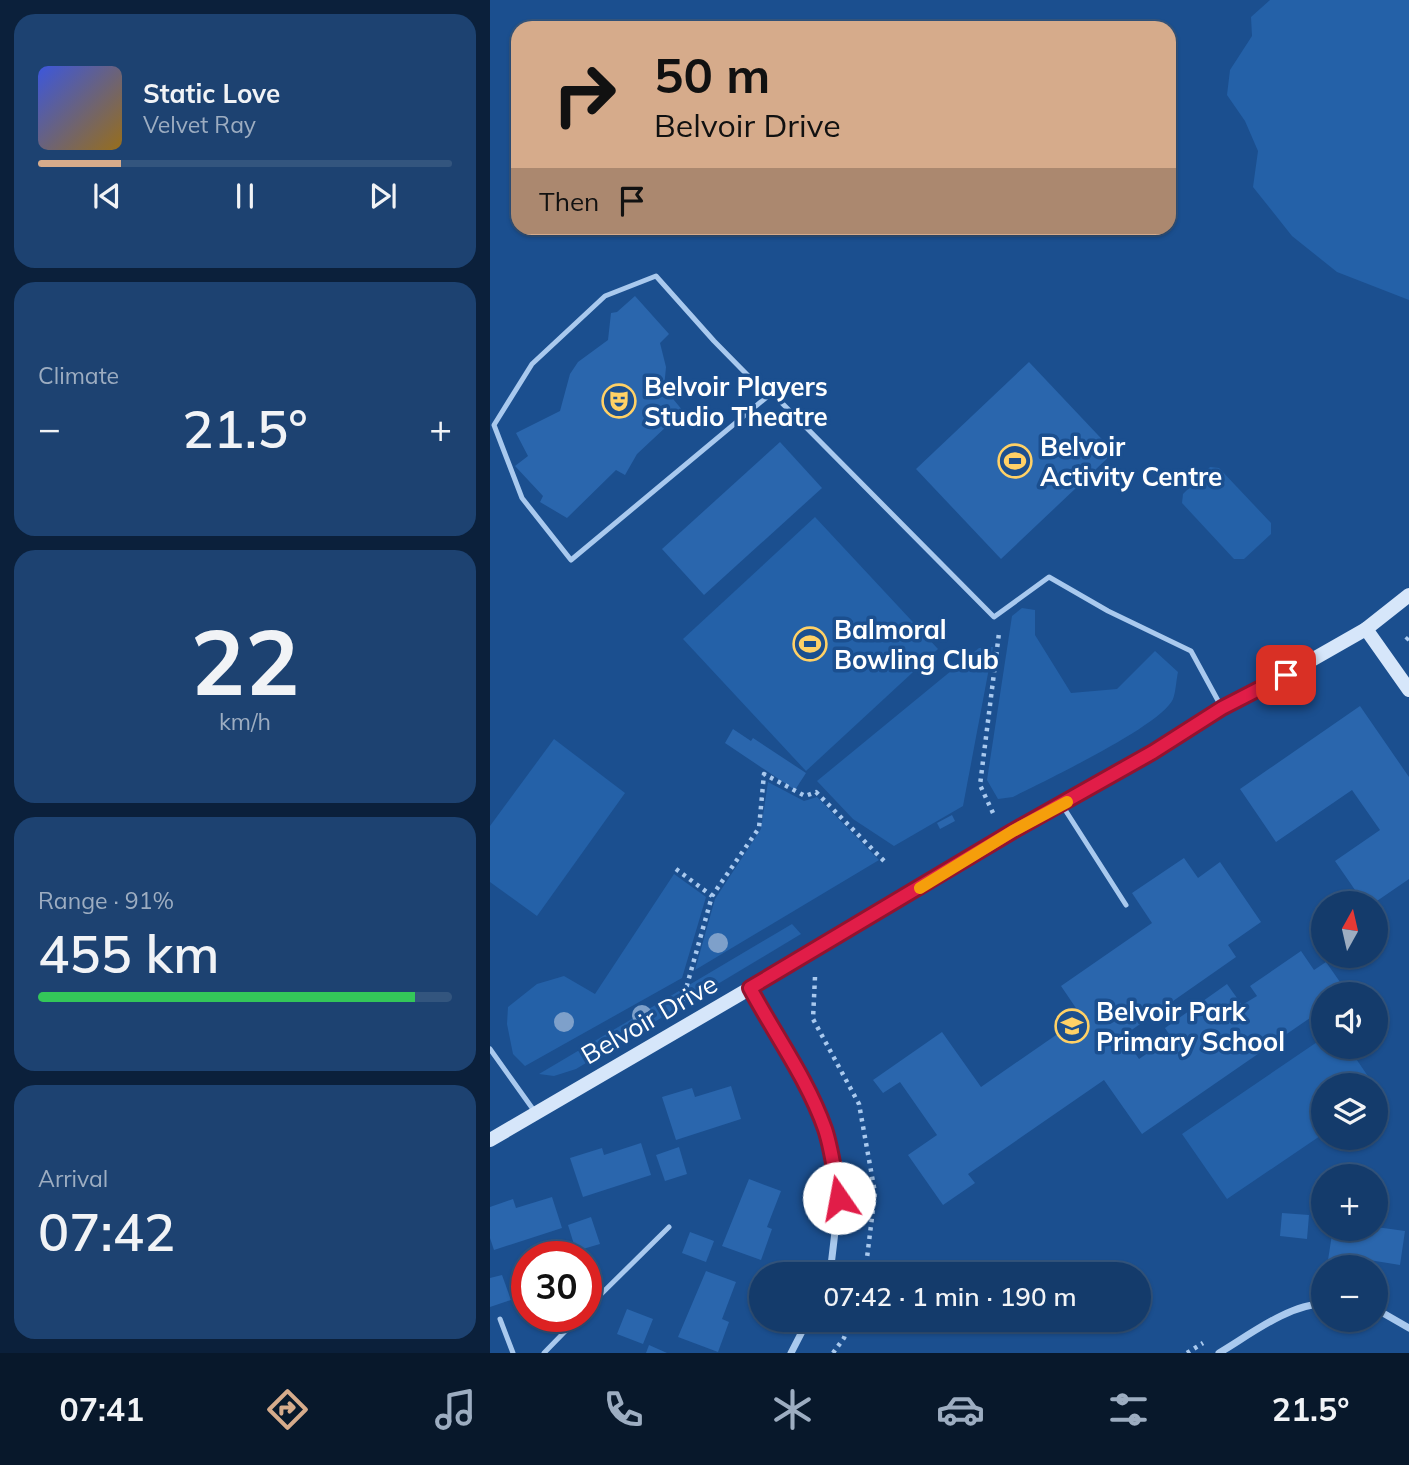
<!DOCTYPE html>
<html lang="en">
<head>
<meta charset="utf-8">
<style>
  body { margin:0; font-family:Mulish,sans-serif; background:#1d4271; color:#f1f3f6; height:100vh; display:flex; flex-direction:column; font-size:26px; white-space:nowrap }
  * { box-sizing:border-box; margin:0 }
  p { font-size:23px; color:#9dadc1 }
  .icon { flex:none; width:38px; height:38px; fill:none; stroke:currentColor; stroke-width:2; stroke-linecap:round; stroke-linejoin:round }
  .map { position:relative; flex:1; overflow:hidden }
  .side { display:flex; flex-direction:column; gap:14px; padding:14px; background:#0b203b; width:490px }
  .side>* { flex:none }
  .guide { position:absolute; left:21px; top:21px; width:665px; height:214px; border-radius:21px; box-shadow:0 2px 5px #0004,0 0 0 2px #33557e; background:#d6ab8b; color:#111; overflow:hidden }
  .needle { width:46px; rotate:8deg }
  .tools { position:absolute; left:821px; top:891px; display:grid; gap:14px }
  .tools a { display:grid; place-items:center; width:77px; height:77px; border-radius:50%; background:#143b6b; box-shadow:0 2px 5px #0004,0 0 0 2px #33557e; font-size:35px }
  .speed { position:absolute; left:21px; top:1241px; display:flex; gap:14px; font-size:35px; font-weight:700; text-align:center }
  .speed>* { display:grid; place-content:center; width:91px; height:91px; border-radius:50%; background:#143b6b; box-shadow:0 2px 5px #0004,0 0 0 2px #33557e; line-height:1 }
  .speed .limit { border:10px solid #d22; background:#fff; color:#111 }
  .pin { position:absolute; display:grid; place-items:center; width:60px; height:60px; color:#fff; margin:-30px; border-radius:14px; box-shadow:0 4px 10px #0006 }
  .me { position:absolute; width:77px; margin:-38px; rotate:348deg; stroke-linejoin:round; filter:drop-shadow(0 0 5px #0008) }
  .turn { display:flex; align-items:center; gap:24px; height:147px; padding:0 28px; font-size:32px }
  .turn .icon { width:91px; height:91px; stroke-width:2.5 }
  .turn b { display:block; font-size:49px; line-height:60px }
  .then { display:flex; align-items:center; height:66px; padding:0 28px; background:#0003; gap:14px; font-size:26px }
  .big { font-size:52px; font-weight:600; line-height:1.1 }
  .side .card { flex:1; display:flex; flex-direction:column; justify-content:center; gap:10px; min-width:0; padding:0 24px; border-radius:21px; background:#1d4271 }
  .side .dial { align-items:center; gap:0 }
  .dial b { font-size:91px; line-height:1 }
  .song { display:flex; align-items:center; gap:21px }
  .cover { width:84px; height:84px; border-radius:10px; background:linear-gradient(135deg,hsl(230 70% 55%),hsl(40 70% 35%)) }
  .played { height:7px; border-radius:4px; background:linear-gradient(90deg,#d6ab8b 20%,#33557e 20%) }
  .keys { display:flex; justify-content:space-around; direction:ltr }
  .heat { display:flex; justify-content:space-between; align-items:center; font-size:38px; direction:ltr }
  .charge { height:10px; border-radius:5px; background:linear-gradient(90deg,#34c759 91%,#33557e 0) }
  .trip { position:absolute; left:259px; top:1262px; width:402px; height:70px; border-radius:35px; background:#143b6b; box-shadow:0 2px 5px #0004,0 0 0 2px #33557e; font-weight:600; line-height:70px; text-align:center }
  .dock { display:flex; height:112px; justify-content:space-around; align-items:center; background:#08182b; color:#9dadc1 }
  .dock .icon { width:49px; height:49px }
  .dock .active { color:#d6ab8b }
  .dock b { font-size:32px; color:#f1f3f6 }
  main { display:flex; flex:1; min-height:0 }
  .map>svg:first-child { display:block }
  .green { fill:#2461a8 }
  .building { fill:#2a66ad }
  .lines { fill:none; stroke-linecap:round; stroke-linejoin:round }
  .path { stroke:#a9c9ee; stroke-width:4.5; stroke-dasharray:3.5 5; stroke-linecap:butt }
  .lane { stroke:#a9c9ee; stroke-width:5 }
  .street { stroke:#a9c9ee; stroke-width:7 }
  .secondary { stroke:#d6e6fa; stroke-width:14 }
  .tree { fill:#7ea0ca }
  .route-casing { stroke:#92132f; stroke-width:18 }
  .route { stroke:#e11d48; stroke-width:12 }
  .slow { stroke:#f59e0b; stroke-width:12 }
  .labels { text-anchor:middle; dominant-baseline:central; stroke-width:7; stroke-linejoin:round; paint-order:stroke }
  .poi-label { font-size:26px; font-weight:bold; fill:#fff; stroke:#1b4f8f; text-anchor:start }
  .street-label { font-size:26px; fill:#fff; stroke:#1b4f8f }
</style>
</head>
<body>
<main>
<section class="side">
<div class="card">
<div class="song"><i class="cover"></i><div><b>Static Love</b><p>Velvet Ray</p></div></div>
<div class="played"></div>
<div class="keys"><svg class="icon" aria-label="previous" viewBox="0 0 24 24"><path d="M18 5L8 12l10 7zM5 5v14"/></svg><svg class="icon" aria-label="pause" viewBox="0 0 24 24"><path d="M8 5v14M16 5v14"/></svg><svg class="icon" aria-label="next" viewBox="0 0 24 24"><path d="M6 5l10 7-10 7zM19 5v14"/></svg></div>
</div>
<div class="card"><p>Climate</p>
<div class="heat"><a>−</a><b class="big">21.5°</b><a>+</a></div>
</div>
<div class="card dial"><b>22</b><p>km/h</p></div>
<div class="card"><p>Range · 91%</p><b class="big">455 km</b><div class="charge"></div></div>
<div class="card"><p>Arrival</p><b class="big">07:42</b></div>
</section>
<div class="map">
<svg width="919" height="1353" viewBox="0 0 919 1353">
  <rect width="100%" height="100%" fill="#1b4f8f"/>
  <g class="green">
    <path d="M 780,0 L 919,0 L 919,300 L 847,272 L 802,236 L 763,187 L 768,151 L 755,121 L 737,95 L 740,70 L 762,36 L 761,17 Z"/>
    <path d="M 720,467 L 729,468 L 781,523 L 781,534 L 754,559 L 744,559 L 692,503 L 693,494 Z"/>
    <path d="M 325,517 L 448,649 L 316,771 L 193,639 Z"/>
    <path d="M 532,608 L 545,610 L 545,635 L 581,693 L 627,689 L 665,651 L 688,672 C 686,681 686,691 683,699 C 671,726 554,781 523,797 L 508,799 L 497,780 L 522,616 Z"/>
    <path d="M 503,647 L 473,806 L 404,846 L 363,819 L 327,781 L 489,648 Z"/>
    <path d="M 64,739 L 135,793 L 47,916 L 0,882 L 0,826 Z"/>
    <path d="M 278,782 L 314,801 L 327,797 L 389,860 L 205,970 L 225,899 L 271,829 Z"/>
    <path d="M 184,874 L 216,897 L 192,978 L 35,1066 L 23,1054 L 17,1024 L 18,1007 L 47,984 L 74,976 L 105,994 Z"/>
    <path d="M 302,924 L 311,934 L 86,1069 L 64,1076 L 49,1074 Z"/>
    <path d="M 833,1038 L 833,1046 L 858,1047 L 884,1085 L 833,1085 L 833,1134 L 737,1199 L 692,1134 Z"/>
  </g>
  <g class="building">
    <path d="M 145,296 L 179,334 L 170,343 L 176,367 L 174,388 L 193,411 L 147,454 L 135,475 L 126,470 L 77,518 L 50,502 L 53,496 L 25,466 L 38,456 L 26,433 L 70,411 L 80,374 L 88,362 L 118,340 L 121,313 L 127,312 Z"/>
    <path d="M 539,362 L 624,452 L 511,559 L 426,469 Z"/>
    <path d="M 290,442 L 332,488 L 214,595 L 172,549 Z"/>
    <path d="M 870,706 L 919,777 L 919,879 L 884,903 L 874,903 L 845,861 L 890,830 L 862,790 L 786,842 L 750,789 Z"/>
    <path d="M 243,729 L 261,741 L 263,738 L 316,773 L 305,790 L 235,743 Z"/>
    <path d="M 462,815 L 465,821 L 450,829 L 447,823 Z"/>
    <path d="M 694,858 L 708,878 L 730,862 L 771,922 L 738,945 L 746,957 L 633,1036 L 649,1059 L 681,1037 L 675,1028 L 737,984 L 752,1005 L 767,996 L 760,986 L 811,951 L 824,970 L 836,962 L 857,992 L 833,994 L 833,1009 L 652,1134 L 614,1080 L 478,1174 L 485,1183 L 453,1205 L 418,1155 L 447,1135 L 410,1082 L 393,1093 L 383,1080 L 452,1032 L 491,1087 L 592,1017 L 571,986 L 662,923 L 642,893 Z"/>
    <path d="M 241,1086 L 251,1119 L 186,1140 L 172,1097 L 202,1088 L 205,1097 Z"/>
    <path d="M 151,1143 L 161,1175 L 93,1197 L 80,1158 L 112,1148 L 114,1155 Z"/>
    <path d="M 189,1147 L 197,1174 L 175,1181 L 166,1155 Z"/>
    <path d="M 259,1179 L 291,1191 L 277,1227 L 282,1229 L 271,1260 L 232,1246 Z"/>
    <path d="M 62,1197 L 72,1228 L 4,1250 L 0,1238 L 0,1207 L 23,1199 L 26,1208 Z"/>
    <path d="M 792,1213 L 819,1215 L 817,1239 L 790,1236 Z"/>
    <path d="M 101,1217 L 110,1244 L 86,1251 L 78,1225 Z"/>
    <path d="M 886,1227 L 915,1231 L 910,1265 L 873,1259 L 873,1265 L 838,1260 L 843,1228 Z"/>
    <path d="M 200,1232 L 224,1241 L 216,1262 L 192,1253 Z"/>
    <path d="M 216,1271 L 246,1282 L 232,1319 L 239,1322 L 228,1352 L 188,1337 Z"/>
    <path d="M 12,1275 L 21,1300 L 0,1307 L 0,1278 Z"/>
    <path d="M 137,1309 L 163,1319 L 153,1344 L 127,1334 Z"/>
    <path d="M 159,1345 L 177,1353 L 156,1353 Z"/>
  </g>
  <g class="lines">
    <g class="path">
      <path d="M 916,640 L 919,637"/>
      <path d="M 503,813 L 490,785 L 509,633"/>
      <path d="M 186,869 L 222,896"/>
      <path d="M 325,977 L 323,1019 L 369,1104 L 385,1193 L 375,1274"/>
      <path d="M 192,1003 L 222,896 L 269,828 L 274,774 L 315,796 L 326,792 L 397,864"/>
      <path d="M 343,1353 L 354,1338 L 360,1320"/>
      <path d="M 697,1353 L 713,1343"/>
    </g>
    <g class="lane">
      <path d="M 278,396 L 224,341 L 166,276 L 115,296 L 42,364 L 4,425 L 32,498 L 81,560 L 278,396 L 282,393 L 504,617 L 559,577 L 618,611 L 701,651 L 732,708"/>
      <path d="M 572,805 L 636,905"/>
      <path d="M 0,1049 L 45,1112"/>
      <path d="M 96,1309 L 179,1227"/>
      <path d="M 10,1319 L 23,1353"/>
      <path d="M 54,1353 L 90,1316"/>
    </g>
    <g class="street">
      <path d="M 260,988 L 313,1077 L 335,1130 L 349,1198 L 340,1274"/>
      <path d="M 886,1309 L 919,1328"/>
      <path d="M 301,1353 L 318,1320"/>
      <path d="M 729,1353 C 758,1336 799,1304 833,1304"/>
    </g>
    <g class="secondary">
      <path d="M 876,629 L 919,690"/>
      <path d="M 0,1140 L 336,944 L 523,831 L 663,752 L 732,708 L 776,686 L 876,629 L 919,595"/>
    </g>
  </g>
  <g class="tree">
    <circle cx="228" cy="943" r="10"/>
    <circle cx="152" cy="1015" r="10"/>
    <circle cx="74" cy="1022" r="10"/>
  </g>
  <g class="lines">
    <defs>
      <path id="route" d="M 349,1198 C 345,1176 342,1150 335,1129 C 317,1078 285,1035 260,988 L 523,831 L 663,752 L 732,708 L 796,675"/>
    </defs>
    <use href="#route" class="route-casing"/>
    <use href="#route" class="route"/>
    <path class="slow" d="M 430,888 L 523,831 L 577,802"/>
  </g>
  <defs>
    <symbol id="theatre-ring" viewBox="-11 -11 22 22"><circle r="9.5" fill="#1b4f8f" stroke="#ffd166" stroke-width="1.5"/><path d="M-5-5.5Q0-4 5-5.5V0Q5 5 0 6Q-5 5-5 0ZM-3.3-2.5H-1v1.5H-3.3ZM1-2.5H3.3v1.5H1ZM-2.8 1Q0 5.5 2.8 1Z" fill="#ffd166"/></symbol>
    <symbol id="stadium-ring" viewBox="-11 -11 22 22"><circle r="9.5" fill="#1b4f8f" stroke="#ffd166" stroke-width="1.5"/><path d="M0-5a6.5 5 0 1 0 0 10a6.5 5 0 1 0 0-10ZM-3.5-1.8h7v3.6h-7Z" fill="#ffd166"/></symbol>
    <symbol id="school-ring" viewBox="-11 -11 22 22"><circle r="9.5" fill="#1b4f8f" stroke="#ffd166" stroke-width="1.5"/><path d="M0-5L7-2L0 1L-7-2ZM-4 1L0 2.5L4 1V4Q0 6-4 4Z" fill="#ffd166"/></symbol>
  </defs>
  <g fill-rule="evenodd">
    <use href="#theatre-ring" x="110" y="382" width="38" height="38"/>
    <use href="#stadium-ring" x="506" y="442" width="38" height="38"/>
    <use href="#stadium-ring" x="301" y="625" width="38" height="38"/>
    <use href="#school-ring" x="563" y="1007" width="38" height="38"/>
  </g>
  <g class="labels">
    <g class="poi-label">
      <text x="154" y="386">Belvoir Players<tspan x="154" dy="30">Studio Theatre</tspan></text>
      <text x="550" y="446">Belvoir<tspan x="550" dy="30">Activity Centre</tspan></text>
      <text x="344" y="629">Balmoral<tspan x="344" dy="30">Bowling Club</tspan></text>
      <text x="606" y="1011">Belvoir Park<tspan x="606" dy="30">Primary School</tspan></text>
    </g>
    <g class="street-label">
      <text transform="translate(159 1019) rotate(-30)">Belvoir Drive</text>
    </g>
  </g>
</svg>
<div class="tools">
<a><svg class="needle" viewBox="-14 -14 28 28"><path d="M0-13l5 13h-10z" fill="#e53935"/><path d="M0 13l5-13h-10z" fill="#9dadc1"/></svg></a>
<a><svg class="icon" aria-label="sound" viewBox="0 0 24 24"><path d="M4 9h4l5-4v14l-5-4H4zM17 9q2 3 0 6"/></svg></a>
<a><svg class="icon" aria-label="layers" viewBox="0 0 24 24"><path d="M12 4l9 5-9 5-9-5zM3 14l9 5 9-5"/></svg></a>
<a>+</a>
<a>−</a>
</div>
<div class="speed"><div class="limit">30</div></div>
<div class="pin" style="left:796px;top:675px;background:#d93025"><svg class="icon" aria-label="arrive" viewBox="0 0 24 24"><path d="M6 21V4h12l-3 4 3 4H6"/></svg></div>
<svg class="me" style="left:349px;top:1198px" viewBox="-20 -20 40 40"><circle r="19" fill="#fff"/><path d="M0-13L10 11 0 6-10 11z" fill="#e11d48"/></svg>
<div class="trip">07:42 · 1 min · 190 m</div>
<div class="guide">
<div class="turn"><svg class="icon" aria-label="right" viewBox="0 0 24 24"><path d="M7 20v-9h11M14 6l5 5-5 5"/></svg><div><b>50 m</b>Belvoir Drive</div></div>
<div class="then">Then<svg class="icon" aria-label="arrive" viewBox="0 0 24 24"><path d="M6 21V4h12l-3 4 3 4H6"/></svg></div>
</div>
</div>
</main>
<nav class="dock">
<b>07:41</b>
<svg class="icon active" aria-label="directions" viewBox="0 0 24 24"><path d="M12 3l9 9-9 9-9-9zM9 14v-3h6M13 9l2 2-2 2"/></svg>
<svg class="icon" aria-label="music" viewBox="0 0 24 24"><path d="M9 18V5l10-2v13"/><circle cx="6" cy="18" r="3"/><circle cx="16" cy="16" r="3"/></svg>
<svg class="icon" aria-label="phone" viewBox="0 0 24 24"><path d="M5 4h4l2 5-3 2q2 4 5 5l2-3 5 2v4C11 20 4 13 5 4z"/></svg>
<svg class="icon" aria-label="climate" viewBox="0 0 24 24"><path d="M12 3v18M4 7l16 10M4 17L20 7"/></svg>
<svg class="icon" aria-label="car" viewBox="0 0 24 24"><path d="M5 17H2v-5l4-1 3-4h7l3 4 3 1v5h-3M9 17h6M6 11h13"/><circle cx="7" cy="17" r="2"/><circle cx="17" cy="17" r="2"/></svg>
<svg class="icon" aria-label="filters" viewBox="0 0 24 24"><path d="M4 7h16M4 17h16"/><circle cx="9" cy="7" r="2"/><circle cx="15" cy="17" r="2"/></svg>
<b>21.5°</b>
</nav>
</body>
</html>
